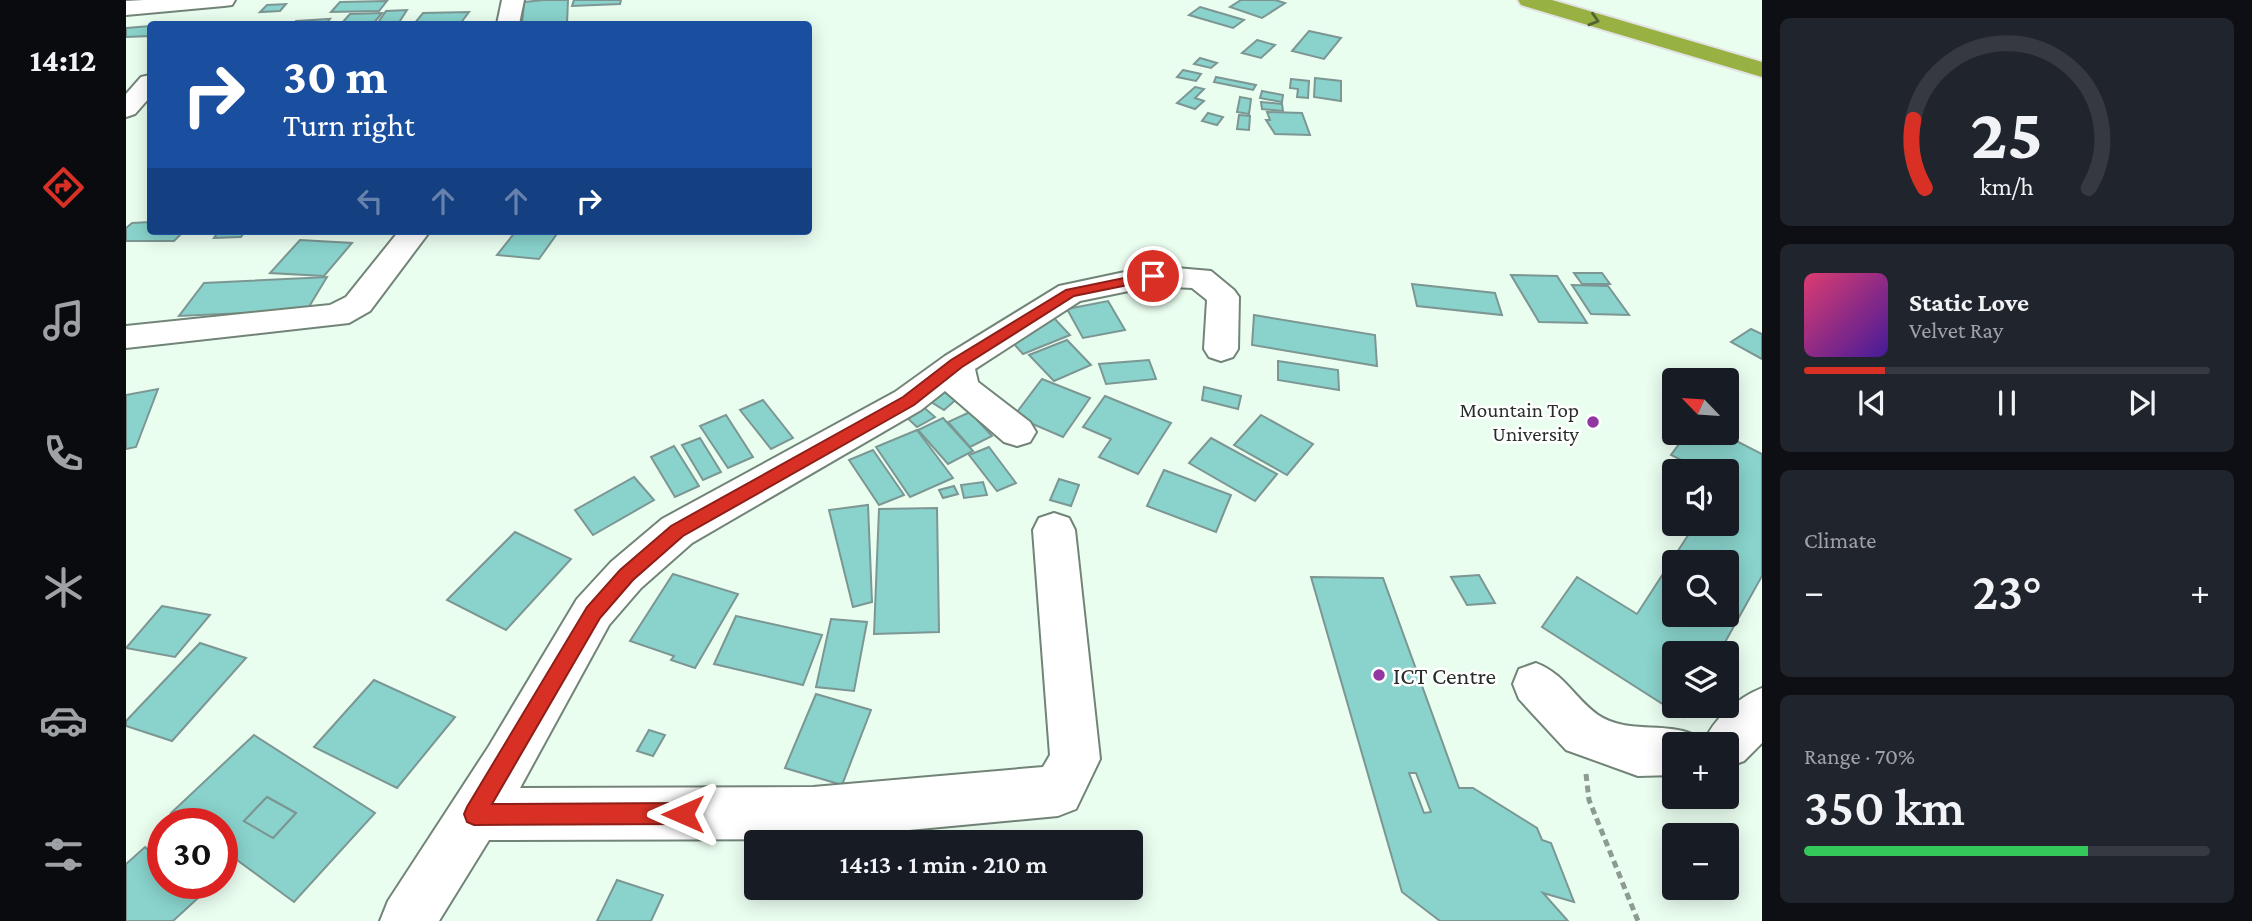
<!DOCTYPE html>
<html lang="en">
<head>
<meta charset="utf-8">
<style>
  body { margin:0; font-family:"Crimson Pro",serif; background:#20242c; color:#f1f3f6; height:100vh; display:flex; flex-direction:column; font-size:26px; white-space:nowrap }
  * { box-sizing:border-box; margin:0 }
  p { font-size:23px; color:#9ea1a6 }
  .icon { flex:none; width:38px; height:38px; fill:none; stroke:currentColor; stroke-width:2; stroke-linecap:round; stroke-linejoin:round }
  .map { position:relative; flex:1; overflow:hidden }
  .details { display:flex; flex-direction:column; gap:18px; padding:18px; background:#0d0f14; width:490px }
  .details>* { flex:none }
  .guide { position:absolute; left:21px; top:21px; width:665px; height:214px; border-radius:7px; box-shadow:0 4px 18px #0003; background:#1a4fa0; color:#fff; overflow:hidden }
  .needle { width:46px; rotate:295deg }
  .fabs { position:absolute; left:1536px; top:368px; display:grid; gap:14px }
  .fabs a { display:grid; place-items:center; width:77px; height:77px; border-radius:7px; background:#171b24; box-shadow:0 4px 18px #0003; font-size:35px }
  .speed { position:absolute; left:21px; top:808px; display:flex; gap:14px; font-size:35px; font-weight:700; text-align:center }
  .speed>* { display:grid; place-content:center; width:91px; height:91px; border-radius:50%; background:#171b24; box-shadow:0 4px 18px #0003; line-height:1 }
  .speed .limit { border:10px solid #d22; background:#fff; color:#111 }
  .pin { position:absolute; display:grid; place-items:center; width:60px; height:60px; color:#fff; margin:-30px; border:4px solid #fff; border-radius:50%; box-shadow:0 2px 7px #0007 }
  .me { position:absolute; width:77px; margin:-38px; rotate:270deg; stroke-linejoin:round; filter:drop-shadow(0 0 5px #0008) }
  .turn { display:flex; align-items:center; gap:24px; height:147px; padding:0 21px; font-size:32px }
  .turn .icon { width:91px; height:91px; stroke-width:2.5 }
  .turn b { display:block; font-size:49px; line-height:60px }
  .lanes { display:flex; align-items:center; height:66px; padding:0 21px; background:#0003; justify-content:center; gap:35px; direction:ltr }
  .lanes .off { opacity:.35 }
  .big { font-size:52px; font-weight:600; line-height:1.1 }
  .details .widget { flex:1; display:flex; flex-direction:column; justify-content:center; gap:10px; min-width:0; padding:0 24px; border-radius:10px; background:#20242c }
  .details .dial { align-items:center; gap:0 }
  .dial svg { height:182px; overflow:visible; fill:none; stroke:#363941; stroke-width:7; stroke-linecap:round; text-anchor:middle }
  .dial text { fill:#f1f3f6; stroke:none }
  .song { display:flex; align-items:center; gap:21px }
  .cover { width:84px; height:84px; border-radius:10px; background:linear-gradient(135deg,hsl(340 70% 55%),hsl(260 70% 35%)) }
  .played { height:7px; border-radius:4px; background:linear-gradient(90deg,#d93025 20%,#363941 20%) }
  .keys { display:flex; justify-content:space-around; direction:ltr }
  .heat { display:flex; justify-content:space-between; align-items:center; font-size:38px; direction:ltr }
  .charge { height:10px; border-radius:5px; background:linear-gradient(90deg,#34c759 70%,#363941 0) }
  .trip { position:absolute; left:618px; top:830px; width:399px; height:70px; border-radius:7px; background:#171b24; box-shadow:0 4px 18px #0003; font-weight:600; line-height:70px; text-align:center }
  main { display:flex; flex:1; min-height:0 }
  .dock { display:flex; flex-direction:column; width:126px; justify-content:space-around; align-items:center; background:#090b0e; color:#9ea1a6 }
  .dock .icon { width:49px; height:49px }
  .dock .current { color:#d93025 }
  .dock b { font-size:32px; color:#f1f3f6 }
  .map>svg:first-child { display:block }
  .building { fill:#89d3cc; stroke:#7c9693; stroke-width:2; fill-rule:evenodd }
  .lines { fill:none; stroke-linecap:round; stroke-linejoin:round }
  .minor-casing { stroke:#728477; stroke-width:4 }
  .highway-casing { stroke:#e1e2e1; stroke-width:4 }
  .path { stroke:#8d9b91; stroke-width:5; stroke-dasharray:7 4.5; stroke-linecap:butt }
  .minor { fill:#fff; fill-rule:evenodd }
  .highway { fill:#97b143; fill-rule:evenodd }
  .oneway { stroke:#546334 }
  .route { fill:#d93025; stroke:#8d1f18; stroke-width:2 }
  .poi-dot { fill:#9237a2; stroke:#fff; stroke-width:2.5 }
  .labels { text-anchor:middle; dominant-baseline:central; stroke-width:5; stroke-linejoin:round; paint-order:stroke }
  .poi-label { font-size:21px; fill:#282f2a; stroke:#fff; text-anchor:end }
  .near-poi-label { font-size:24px; fill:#282f2a; stroke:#fff; text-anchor:start }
</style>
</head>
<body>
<main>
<nav class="dock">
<b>14:12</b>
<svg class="icon current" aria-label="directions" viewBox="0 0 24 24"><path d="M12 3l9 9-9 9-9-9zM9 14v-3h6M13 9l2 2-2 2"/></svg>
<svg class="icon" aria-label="music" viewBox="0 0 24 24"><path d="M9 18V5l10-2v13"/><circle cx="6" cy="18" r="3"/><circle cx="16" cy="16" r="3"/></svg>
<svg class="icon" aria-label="phone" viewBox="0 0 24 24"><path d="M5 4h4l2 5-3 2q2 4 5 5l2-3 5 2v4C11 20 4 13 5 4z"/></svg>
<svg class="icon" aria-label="climate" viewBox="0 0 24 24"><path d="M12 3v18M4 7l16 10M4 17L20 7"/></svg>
<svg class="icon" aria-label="car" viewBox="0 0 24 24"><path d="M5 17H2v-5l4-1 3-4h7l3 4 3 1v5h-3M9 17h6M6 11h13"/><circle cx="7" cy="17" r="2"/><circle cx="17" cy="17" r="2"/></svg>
<svg class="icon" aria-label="filters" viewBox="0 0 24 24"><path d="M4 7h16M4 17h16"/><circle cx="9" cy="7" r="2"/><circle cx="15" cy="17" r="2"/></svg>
</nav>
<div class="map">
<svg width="1636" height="921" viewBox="0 0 1636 921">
  <rect width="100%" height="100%" fill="#eafef0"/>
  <g class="building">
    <path d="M 418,0 L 442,0 L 441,24 L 396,24 L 398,2 Z"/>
    <path d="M 448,0 L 495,0 L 494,4 L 446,6 Z"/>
    <path d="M 1115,0 L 1149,0 L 1159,3 L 1136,18 L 1104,7 Z"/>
    <path d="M 261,1 L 253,11 L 205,12 L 214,2 Z"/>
    <path d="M 160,4 L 154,11 L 134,12 L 141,5 Z"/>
    <path d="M 1074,7 L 1118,20 L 1107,28 L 1063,15 Z"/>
    <path d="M 281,10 L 272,24 L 251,24 L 260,11 Z"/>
    <path d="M 343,12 L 334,24 L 288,24 L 297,13 Z"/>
    <path d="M 256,13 L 247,24 L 215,24 L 224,14 Z"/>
    <path d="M 204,19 L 200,24 L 167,24 L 170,21 Z"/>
    <path d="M 24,26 L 24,36 L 0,37 L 0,28 Z"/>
    <path d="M 1183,31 L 1215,38 L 1198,59 L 1166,51 Z"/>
    <path d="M 1131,40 L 1149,45 L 1135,58 L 1116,53 Z"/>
    <path d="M 1074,58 L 1091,63 L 1085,68 L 1068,64 Z"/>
    <path d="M 1057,70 L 1075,74 L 1070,81 L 1051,77 Z"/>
    <path d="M 1090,77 L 1130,85 L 1127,90 L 1088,82 Z"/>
    <path d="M 1189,78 L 1215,81 L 1215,101 L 1188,97 Z"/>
    <path d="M 1165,79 L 1183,81 L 1182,98 L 1171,97 L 1172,89 L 1164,88 Z"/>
    <path d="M 1069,87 L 1078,89 L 1069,98 L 1078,101 L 1069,109 L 1051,103 Z"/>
    <path d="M 1136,91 L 1157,95 L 1156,102 L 1134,98 Z"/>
    <path d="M 1114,97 L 1125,99 L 1123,114 L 1111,112 Z"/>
    <path d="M 1135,102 L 1156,104 L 1157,111 L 1136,109 Z"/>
    <path d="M 1141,112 L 1176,113 L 1184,135 L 1149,134 L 1140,120 L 1144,120 Z"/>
    <path d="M 1082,113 L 1097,117 L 1091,125 L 1076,121 Z"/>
    <path d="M 1113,115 L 1124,116 L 1123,130 L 1111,129 Z"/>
    <path d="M 24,222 L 24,231 L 58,231 L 48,241 L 0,241 L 0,228 L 6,223 Z"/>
    <path d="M 93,231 L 119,231 L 115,237 L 88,238 Z"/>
    <path d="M 390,231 L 433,231 L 413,259 L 371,255 Z"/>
    <path d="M 174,240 L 226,243 L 198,276 L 144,273 Z"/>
    <path d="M 1448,273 L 1476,273 L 1484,284 L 1456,284 Z"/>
    <path d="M 1385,275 L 1431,276 L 1461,323 L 1413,322 Z"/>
    <path d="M 201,277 L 181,310 L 53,316 L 78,283 Z"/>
    <path d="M 1286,284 L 1369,293 L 1376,315 L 1291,306 Z"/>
    <path d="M 1446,285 L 1482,286 L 1503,315 L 1465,314 Z"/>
    <path d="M 982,301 L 999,330 L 957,338 L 941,309 Z"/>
    <path d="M 1128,315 L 1249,335 L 1251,366 L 1126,345 Z"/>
    <path d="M 927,317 L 944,335 L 897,354 L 880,335 Z"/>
    <path d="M 1625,329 L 1636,334 L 1636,359 L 1605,342 Z"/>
    <path d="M 941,340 L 965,365 L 928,381 L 903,355 Z"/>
    <path d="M 1023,360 L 1030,379 L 980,384 L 973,364 Z"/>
    <path d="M 1152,361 L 1212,370 L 1213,390 L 1152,380 Z"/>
    <path d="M 916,379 L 964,398 L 937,437 L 888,416 Z"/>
    <path d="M 1078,387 L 1115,396 L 1112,409 L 1076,400 Z"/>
    <path d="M 816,388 L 832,398 L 818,410 L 802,400 Z"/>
    <path d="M 32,389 L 10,447 L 0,449 L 0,395 Z"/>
    <path d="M 979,396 L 1045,423 L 1012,474 L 973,457 L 985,439 L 957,427 Z"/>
    <path d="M 637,400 L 667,438 L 645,449 L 614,410 Z"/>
    <path d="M 795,405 L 809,417 L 791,427 L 778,415 Z"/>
    <path d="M 844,412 L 866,436 L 844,447 L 822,422 Z"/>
    <path d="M 600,415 L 627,457 L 602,468 L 574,426 Z"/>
    <path d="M 1135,415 L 1187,444 L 1161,475 L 1108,445 Z"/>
    <path d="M 817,418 L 847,451 L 822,464 L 792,430 Z"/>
    <path d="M 791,430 L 827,478 L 784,497 L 750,447 Z"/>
    <path d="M 1562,432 L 1593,432 L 1636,454 L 1636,576 L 1593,653 L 1549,653 L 1549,705 L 1563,705 L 1557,717 L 1416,627 L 1451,577 L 1511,614 L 1570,523 L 1601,523 L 1601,471 L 1577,471 L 1545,455 ZM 1549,562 L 1601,562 L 1601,614 L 1549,614 Z"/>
    <path d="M 574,438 L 595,472 L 577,480 L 556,445 Z"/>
    <path d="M 1085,438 L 1151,474 L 1129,501 L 1063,463 Z"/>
    <path d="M 548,446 L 573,486 L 549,497 L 525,457 Z"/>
    <path d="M 863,447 L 890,483 L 871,491 L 843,455 Z"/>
    <path d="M 747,450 L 778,495 L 753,505 L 723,460 Z"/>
    <path d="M 1038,470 L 1105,495 L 1090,532 L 1021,506 Z"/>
    <path d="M 508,477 L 528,500 L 467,535 L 449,510 Z"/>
    <path d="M 933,479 L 953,485 L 945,506 L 924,500 Z"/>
    <path d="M 857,482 L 861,495 L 838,498 L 835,485 Z"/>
    <path d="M 828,486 L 832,494 L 817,498 L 813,490 Z"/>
    <path d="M 742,505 L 746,602 L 727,607 L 703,510 Z"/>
    <path d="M 811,508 L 813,632 L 748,634 L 753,509 Z"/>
    <path d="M 389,532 L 445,559 L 380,630 L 321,600 Z"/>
    <path d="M 547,574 L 612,594 L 569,668 L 545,660 L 548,656 L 504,641 Z"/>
    <path d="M 1353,575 L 1369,603 L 1341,605 L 1325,577 Z"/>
    <path d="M 1185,577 L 1257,578 L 1333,788 L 1347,788 L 1411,828 L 1416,840 L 1425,843 L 1448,902 L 1417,893 L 1442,921 L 1314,921 L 1276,892 ZM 1283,773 L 1290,773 L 1305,812 L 1298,813 Z"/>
    <path d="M 36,606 L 84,615 L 49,657 L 0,648 Z"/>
    <path d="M 610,616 L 696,635 L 677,685 L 588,664 Z"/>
    <path d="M 705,619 L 741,622 L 728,691 L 690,687 Z"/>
    <path d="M 74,643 L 120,658 L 46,741 L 0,726 L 0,721 Z"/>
    <path d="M 248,680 L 329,717 L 271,788 L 188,747 Z"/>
    <path d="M 690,694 L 745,710 L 716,785 L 659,768 Z"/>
    <path d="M 523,730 L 539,735 L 527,756 L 511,751 Z"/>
    <path d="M 128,735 L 249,813 L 168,902 L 96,849 L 96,824 L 62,824 L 45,813 ZM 141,797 L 170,813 L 147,838 L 118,821 Z"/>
    <path d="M 141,797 L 170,813 L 147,838 L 118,821 Z"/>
    <path d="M 19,847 L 37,864 L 37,884 L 57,884 L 72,898 L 47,921 L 0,921 L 0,864 Z"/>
    <path d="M 491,880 L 537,895 L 525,921 L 471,921 Z"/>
  </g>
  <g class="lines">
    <defs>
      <g id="minor">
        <path d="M 18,0 L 109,0 L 106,5 L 98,6 L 0,15 L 0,1 Z"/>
        <path d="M 376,0 L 398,0 L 393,24 L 371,24 Z"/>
        <path d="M 24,75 L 24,97 L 9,114 L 0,117 L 0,94 L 15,77 Z"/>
        <path d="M 273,231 L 304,231 L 244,311 L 223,323 L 0,348 L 0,326 L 204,305 L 220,297 Z"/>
        <path d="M 1027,266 L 1085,271 L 1108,290 L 1113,297 L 1112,349 L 1107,357 L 1095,361 L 1083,357 L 1078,349 L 1081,300 L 1066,288 L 1027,286 L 954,301 L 849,369 L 852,382 L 904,422 L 910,432 L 904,442 L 891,446 L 878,442 L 819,391 L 795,410 L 566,543 L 515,588 L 483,625 L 394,788 L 687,787 L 917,767 L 924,755 L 907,530 L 913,518 L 928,513 L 943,518 L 949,530 L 974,759 L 950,809 L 932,816 L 687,839 L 363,840 L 313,921 L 254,921 L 262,901 L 363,746 L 451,599 L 485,562 L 536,519 L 769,392 L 819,356 L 933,286 Z"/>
        <path d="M 1410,663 C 1439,674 1448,698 1472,715 C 1500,734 1537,722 1566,734 L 1571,744 L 1549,744 L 1549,775 L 1512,776 L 1440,750 L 1393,699 L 1387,684 L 1393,669 Z"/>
        <path d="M 1636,688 L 1636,743 L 1618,761 L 1601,767 L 1601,744 L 1577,744 C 1587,719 1611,698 1636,688 Z"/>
      </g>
      <path id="highway" d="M 1392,0 L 1426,0 L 1636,62 L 1636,77 L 1395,5 Z"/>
    </defs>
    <use href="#minor" class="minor-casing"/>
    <use href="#highway" class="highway-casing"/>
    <path class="path" d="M 1460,774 L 1463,800 L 1512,921"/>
    <use href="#minor" class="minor"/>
    <use href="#highway" class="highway"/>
  </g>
  <defs><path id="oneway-chevron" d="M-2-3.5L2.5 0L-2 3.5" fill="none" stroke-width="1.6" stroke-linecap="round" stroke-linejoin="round" transform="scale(1.75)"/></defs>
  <use class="oneway" href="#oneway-chevron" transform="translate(1468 20) rotate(17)"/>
  <path class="route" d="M 1027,272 L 1033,276 L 1031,279 L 948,296 L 836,367 L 788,405 L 557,536 L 507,580 L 474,618 L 366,804 L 557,803 L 564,806 L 567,814 L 564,821 L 557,824 L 348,825 L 341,822 L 338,814 L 341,807 L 461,607 L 494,570 L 545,526 L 777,397 L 825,360 L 940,290 Z"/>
  <g class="poi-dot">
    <circle cx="1467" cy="422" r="7"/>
    <circle cx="1253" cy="675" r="7"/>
  </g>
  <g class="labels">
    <g class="poi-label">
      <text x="1453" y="410">Mountain Top<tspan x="1453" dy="24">University</tspan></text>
    </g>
    <g class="near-poi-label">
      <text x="1267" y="675">ICT Centre</text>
    </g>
  </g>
</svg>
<div class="fabs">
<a><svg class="needle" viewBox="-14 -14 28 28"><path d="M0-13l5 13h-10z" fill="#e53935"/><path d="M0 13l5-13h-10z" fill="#9ea1a6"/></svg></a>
<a><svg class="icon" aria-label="sound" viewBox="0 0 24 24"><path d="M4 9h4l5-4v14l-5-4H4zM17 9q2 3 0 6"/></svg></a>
<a><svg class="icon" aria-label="search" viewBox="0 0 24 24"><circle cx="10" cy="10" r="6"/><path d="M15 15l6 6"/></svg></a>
<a><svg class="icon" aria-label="layers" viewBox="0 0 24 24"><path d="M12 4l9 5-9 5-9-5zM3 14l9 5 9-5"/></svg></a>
<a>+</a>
<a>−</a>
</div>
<div class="speed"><div class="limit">30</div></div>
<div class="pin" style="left:1027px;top:276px;background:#d93025"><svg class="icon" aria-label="arrive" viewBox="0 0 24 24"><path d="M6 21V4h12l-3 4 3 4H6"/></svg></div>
<svg class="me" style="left:557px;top:814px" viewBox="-20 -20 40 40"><path d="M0-17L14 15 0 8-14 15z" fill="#d93025" stroke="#fff" stroke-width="4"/></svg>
<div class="trip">14:13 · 1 min · 210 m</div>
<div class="guide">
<div class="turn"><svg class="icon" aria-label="right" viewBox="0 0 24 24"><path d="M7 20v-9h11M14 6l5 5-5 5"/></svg><div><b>30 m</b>Turn right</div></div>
<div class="lanes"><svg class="icon off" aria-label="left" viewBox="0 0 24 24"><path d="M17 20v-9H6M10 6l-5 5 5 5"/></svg><svg class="icon off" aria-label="ahead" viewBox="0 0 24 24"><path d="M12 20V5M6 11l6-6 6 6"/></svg><svg class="icon off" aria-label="ahead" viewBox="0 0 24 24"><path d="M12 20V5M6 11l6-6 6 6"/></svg><svg class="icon" aria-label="right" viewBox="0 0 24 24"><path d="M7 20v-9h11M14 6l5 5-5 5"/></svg></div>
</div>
</div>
<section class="details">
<div class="widget dial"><svg viewBox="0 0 100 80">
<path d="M14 69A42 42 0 1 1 86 69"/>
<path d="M14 69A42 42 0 0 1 9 39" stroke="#d93025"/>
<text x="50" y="56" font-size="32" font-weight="700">25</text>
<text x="50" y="72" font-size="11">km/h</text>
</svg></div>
<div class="widget">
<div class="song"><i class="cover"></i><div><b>Static Love</b><p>Velvet Ray</p></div></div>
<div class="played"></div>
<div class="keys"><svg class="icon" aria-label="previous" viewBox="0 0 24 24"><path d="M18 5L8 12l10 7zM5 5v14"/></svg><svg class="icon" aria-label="pause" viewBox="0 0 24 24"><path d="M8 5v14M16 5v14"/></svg><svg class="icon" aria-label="next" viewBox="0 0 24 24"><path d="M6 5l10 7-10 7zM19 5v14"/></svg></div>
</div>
<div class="widget"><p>Climate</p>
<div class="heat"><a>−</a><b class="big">23°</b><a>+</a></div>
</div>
<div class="widget"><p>Range · 70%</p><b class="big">350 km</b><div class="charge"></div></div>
</section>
</main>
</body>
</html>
